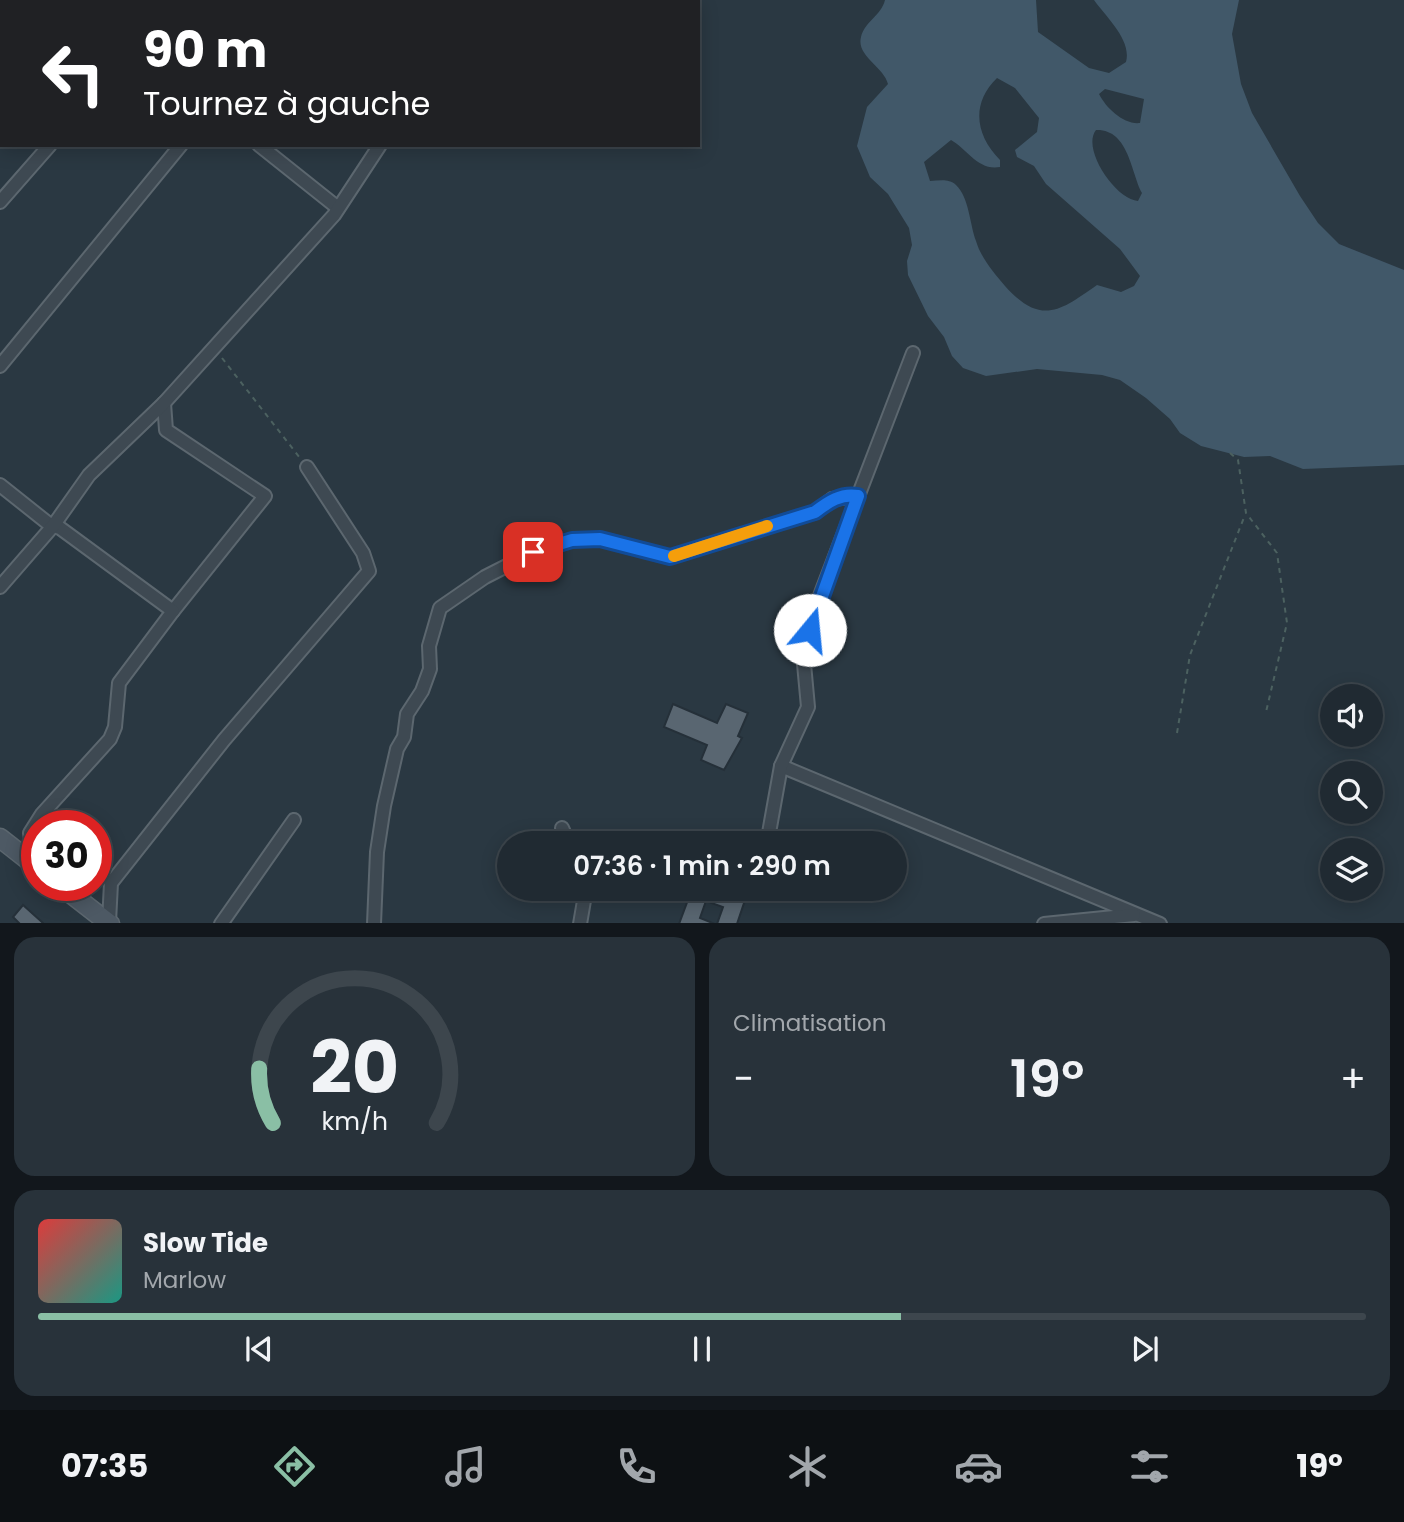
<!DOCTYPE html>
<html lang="fr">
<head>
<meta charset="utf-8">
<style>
  body { margin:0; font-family:Poppins,sans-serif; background:#28323a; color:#f1f3f6; height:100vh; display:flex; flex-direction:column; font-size:26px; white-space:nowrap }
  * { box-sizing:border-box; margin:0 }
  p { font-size:23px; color:#a2a7ac }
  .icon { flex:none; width:38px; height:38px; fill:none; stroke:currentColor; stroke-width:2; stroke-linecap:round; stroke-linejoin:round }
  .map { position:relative; height:923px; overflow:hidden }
  .panel { display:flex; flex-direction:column; gap:14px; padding:14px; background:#12171c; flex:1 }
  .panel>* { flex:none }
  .hud { position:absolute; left:0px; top:0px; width:700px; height:147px; box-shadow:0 4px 18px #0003,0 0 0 2px #3d464d; background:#202124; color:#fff; overflow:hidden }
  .controls { position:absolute; left:1320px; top:684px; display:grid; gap:14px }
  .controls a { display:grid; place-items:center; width:63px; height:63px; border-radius:50%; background:#202a32; box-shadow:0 4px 18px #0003,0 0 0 2px #3d464d; font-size:35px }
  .speed { position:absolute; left:21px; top:810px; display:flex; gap:14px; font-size:35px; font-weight:700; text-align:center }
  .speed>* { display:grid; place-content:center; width:91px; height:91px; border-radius:50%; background:#202a32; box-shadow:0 4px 18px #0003,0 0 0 2px #3d464d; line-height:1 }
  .speed .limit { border:10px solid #d22; background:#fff; color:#111 }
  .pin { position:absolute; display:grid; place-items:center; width:60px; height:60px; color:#fff; margin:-30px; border-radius:14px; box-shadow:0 4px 10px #0006 }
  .me { position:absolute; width:77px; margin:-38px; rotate:17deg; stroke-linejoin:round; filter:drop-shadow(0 0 5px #0008) }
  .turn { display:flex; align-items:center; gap:24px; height:147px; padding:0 28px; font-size:32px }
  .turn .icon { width:91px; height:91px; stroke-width:2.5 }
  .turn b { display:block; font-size:49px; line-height:60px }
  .big { font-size:52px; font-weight:600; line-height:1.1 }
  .panel .tile { flex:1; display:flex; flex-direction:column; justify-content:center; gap:10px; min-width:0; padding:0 24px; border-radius:21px; background:#28323a }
  .panel .dial { align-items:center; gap:0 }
  .dial svg { height:182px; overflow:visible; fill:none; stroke:#3d464d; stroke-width:7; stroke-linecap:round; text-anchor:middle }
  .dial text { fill:#f1f3f6; stroke:none }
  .song { display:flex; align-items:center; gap:21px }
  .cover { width:84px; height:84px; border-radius:10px; background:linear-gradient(135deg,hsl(0 70% 55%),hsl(170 70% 35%)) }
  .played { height:7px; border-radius:4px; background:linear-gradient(90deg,#8abfa5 65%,#3d464d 65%) }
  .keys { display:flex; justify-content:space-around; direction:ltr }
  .heat { display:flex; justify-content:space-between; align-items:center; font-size:38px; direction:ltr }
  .panel .tiles { flex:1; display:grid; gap:14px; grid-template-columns:1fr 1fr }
  .tile:last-child { grid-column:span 2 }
  .trip { position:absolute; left:497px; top:831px; width:410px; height:70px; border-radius:35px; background:#202a32; box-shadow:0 4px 18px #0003,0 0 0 2px #3d464d; font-weight:600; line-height:70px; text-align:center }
  .tab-bar { display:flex; height:112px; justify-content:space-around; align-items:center; background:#0d1114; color:#a2a7ac }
  .tab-bar .icon { width:49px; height:49px }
  .tab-bar .current { color:#8abfa5 }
  .tab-bar b { font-size:32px; color:#f1f3f6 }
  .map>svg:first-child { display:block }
  .water { fill:#415869; fill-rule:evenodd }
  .building { fill:#596671; stroke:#253039; stroke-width:2 }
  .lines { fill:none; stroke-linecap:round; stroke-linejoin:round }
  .street-casing { stroke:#5c676f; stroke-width:16 }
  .secondary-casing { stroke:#5c676f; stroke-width:21 }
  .path { stroke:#4c6160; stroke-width:2; stroke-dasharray:5 5; stroke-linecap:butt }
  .street { stroke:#3e4952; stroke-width:12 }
  .secondary { stroke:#4d5964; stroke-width:18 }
  .route-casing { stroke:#114b97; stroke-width:18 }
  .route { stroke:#1a73e8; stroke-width:12 }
  .slow { stroke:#f59e0b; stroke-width:12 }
</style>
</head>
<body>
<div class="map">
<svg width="1404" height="924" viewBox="0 0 1404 924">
  <rect width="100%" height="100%" fill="#2a3842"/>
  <path class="water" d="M 885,0 L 1036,0 L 1038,32 L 1089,68 L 1109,73 L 1126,62 C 1132,40 1106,17 1094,0 L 1239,0 L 1232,34 L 1241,84 L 1252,113 L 1300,196 L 1318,223 L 1339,244 L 1404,270 L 1404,465 L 1303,469 L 1270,456 L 1244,457 L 1201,446 L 1180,433 L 1170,419 L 1146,398 L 1120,380 L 1102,375 L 1037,369 L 986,376 L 963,368 L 952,356 L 944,337 L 928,316 L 908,275 L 907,261 L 912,245 L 909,228 L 888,194 L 870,177 L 857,146 L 867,107 L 888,84 C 884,67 856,56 861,37 C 865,21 881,16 885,0 ZM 997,78 L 1015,88 L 1039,118 L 1037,132 L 1015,150 L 1017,157 L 1034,166 L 1046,184 L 1120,249 L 1140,276 L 1134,286 L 1121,292 L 1097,285 C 1060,311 1041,326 1005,286 C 994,273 981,258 976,241 C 970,225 969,197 956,185 C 948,178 939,181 930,181 L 924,162 L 951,140 C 967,149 978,171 1000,167 L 1000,160 C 975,135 971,103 997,78 ZM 1105,89 L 1144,99 L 1140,123 C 1124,125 1106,108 1099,94 ZM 1096,130 C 1129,129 1131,173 1142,193 L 1138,201 C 1116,200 1081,149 1096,130 Z"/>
  <g class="building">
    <path d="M 673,704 L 717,723 L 726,704 L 748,713 L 738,736 L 742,738 L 724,770 L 701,760 L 707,745 L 664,727 Z"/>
    <path d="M 692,889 L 724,889 L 746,897 L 737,924 L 717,924 L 723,907 L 706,901 L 700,918 L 715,924 L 679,924 Z"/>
    <path d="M 23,905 L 43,923 L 43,924 L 20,924 L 13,917 Z"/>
  </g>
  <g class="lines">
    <defs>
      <g id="street">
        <path d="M 21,2 L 22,0"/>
        <path d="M 277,2 L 279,0"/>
        <path d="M 457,2 L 458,0"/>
        <path d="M 0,27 L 2,24"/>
        <path d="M 259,145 L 338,208"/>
        <path d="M 0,202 L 50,145"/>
        <path d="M 0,366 L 181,145"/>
        <path d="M 164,403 L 166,430 L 265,496 L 173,611"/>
        <path d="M 0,485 L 49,524 L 60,528 L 173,611 L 119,683 L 115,727 L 110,739 L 42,814 L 30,833 L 35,865"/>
        <path d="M 0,587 L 53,526 L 89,475 L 164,403 L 334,215 L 380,145"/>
        <path d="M 781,766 L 1160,924"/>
        <path d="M 562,828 L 569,844"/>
        <path d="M 767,844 L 781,766 L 808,707 L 803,653 L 816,606 L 913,353"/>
        <path d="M 109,922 L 111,883 L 224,740 L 369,571 L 363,553 L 307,467"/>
        <path d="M 221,924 L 294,820"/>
        <path d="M 374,924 L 377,852 L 384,806 L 397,749 L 404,737 L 407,714 L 422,691 L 430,669 L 429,646 L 440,608 L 485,577 L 546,546 L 572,540 L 600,539 L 670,557 L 815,512 L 832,499 L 858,496"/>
        <path d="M 580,924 L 586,889"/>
        <path d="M 1044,924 L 1134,915"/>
      </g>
      <g id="secondary">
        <path d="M 0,838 L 37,867"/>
        <path d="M 61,886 L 110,924"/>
      </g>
    </defs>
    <use href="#street" class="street-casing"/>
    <use href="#secondary" class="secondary-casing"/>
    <g class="path">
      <path d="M 222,358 L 300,458"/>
      <path d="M 1230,453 L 1238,460 L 1246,513 L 1277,553 L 1287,623 L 1266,712"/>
      <path d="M 1177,733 L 1190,655 L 1245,515"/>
    </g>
    <use href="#street" class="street"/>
    <use href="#secondary" class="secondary"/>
  </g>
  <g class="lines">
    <defs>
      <path id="route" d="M 533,552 L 572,540 L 600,539 L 670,557 L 815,512 C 828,502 841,493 858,496 L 810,630"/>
    </defs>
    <use href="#route" class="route-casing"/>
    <use href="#route" class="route"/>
    <path class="slow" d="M 674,556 L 767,526"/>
  </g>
</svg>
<div class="controls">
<a><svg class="icon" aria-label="sound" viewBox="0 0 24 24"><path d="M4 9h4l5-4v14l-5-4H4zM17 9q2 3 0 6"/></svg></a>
<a><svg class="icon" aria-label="search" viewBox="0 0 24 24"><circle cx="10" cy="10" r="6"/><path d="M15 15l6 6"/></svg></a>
<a><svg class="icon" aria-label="layers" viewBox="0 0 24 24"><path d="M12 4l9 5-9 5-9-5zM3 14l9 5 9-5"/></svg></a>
</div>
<div class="speed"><div class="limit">30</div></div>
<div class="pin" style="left:533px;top:552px;background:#d93025"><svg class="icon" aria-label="arrive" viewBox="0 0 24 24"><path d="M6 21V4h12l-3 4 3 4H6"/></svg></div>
<svg class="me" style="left:810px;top:630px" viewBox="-20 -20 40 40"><circle r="19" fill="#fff"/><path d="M0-13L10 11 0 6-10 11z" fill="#1a73e8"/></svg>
<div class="trip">07:36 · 1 min · 290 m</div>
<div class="hud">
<div class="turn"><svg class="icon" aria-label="left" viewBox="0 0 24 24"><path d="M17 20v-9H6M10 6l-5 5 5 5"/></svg><div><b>90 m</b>Tournez à gauche</div></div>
</div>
</div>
<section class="panel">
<div class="tiles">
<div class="tile dial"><svg viewBox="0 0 100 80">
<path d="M14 69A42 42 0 1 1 86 69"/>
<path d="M14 69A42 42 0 0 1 8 45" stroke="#8abfa5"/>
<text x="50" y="56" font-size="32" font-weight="700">20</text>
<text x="50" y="72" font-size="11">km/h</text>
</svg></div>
<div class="tile"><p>Climatisation</p>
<div class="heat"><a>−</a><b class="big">19°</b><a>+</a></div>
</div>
<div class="tile">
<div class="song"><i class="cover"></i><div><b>Slow Tide</b><p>Marlow</p></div></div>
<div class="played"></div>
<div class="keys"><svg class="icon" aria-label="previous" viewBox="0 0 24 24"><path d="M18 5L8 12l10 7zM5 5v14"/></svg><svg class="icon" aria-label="pause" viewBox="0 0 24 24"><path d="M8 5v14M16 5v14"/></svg><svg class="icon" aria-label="next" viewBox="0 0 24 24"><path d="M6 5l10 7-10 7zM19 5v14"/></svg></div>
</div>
</div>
</section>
<nav class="tab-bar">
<b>07:35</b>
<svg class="icon current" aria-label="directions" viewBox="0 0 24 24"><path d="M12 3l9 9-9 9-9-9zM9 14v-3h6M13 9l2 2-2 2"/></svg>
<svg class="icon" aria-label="music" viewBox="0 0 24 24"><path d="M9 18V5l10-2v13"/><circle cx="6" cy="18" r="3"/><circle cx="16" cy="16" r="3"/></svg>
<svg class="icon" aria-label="phone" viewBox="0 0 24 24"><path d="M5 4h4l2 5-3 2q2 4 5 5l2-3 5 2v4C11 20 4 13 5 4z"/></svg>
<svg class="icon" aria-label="climate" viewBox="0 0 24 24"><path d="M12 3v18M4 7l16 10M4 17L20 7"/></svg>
<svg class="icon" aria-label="car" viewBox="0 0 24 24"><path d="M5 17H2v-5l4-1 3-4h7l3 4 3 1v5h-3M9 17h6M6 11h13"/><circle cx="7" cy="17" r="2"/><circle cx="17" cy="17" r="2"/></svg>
<svg class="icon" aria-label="filters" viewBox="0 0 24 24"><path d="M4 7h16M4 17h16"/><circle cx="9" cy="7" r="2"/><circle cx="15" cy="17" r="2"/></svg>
<b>19°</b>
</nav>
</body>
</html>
